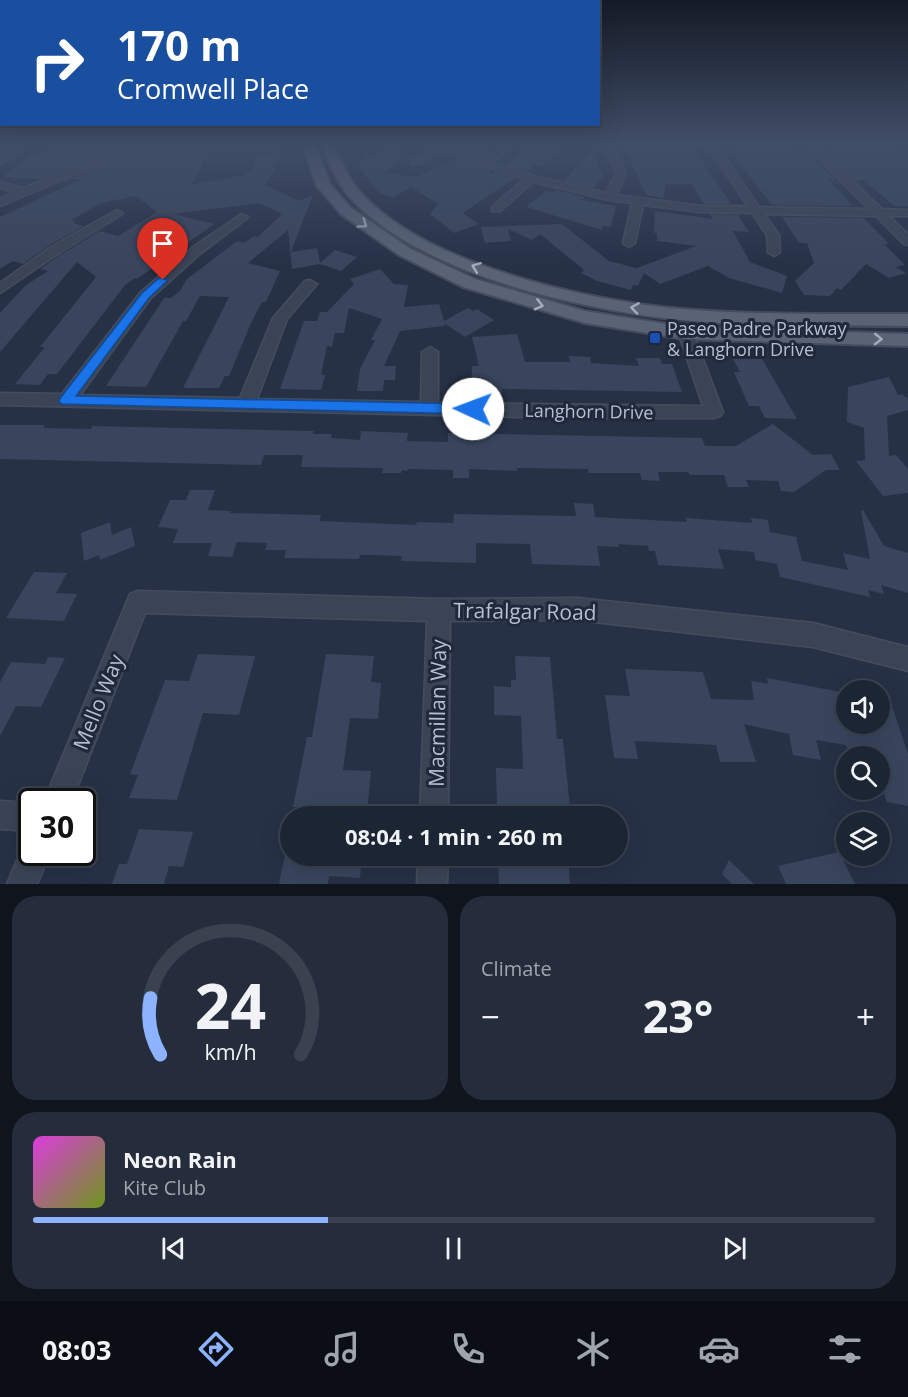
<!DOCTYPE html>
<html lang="en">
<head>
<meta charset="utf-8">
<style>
  body { margin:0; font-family:"Open Sans",sans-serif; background:#252d3c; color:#f1f3f6; height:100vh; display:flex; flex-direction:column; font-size:22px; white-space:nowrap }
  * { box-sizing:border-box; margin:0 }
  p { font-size:20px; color:#a0a5ac }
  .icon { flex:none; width:33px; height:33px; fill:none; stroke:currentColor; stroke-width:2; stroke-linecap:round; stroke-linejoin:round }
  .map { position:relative; height:884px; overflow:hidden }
  .drawer { display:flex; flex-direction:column; gap:12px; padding:12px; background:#0f141d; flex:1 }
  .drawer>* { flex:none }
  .banner { position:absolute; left:0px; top:0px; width:600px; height:126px; box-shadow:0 6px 24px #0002,0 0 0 2px #3a424f; background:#1a4fa0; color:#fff; overflow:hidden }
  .tools { position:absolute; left:836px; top:680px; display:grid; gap:12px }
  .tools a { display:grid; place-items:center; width:54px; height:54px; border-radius:50%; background:#1c2534; box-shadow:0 6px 24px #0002,0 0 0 2px #3a424f; font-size:30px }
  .speed { position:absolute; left:18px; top:788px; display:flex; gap:12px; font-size:30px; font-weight:700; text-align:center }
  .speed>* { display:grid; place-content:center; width:78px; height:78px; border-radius:50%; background:#1c2534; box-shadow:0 6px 24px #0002,0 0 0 2px #3a424f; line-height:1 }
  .speed .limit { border:3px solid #111; border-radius:9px; background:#fff; color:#111 }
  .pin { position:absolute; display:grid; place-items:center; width:51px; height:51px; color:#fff; margin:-62px -26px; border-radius:50% 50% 50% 0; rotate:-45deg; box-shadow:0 0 6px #0007 }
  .pin .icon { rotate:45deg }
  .me { position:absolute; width:66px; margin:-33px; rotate:272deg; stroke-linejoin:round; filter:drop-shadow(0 0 4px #0008) }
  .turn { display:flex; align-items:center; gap:21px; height:126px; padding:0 18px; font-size:27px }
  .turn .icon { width:78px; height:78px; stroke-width:2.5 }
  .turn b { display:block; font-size:42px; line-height:51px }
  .big { font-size:45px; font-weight:700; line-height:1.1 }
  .drawer .tile { flex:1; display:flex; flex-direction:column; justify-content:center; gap:9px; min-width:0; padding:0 21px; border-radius:24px; background:#252d3c }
  .drawer .dial { align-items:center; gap:0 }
  .dial svg { height:156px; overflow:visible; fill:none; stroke:#3a424f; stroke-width:7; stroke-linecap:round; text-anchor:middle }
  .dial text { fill:#f1f3f6; stroke:none }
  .song { display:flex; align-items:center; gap:18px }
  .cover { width:72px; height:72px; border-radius:9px; background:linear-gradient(135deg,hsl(300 70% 55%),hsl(80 70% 35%)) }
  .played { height:6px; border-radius:3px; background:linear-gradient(90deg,#8db2ff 35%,#3a424f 35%) }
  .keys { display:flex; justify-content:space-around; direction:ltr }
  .heat { display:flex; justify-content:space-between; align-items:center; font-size:33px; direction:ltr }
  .drawer .tiles { flex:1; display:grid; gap:12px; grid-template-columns:1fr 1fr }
  .tile:last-child { grid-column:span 2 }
  .trip { position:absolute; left:280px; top:806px; width:348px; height:60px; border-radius:30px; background:#1c2534; box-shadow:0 6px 24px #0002,0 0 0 2px #3a424f; font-weight:700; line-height:60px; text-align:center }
  .menu { display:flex; height:96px; justify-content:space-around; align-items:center; background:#0b0f15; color:#a0a5ac }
  .menu .icon { width:42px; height:42px }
  .menu .selected { color:#8db2ff }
  .menu b { font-size:27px; color:#f1f3f6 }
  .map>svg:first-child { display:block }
  .building { fill:#38455c }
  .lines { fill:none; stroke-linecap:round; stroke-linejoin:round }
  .minor-casing { stroke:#444d5e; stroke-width:3 }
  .major-casing { stroke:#444d5e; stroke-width:4 }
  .minor { fill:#3b4455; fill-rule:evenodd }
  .major { fill:#596375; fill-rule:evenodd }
  .oneway { stroke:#a5adbc }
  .route { fill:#1a73e8; stroke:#114b97; stroke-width:1.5 }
  .transit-dot { fill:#1a4fb4; stroke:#1f293b; stroke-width:2 }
  .labels { text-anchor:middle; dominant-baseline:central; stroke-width:6; stroke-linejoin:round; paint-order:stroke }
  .poi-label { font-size:18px; fill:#b8bfce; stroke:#1f293b; text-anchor:start }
  .street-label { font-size:18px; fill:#b8bfce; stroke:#1f293b }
  .near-street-label { font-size:21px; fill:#b8bfce; stroke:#1f293b }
</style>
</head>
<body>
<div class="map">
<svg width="908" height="884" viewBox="0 0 908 884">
  <rect width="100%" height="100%" fill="#263146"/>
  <g class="building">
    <path d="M 58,143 L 82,143 L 79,150 L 114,143 L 213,143 L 142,149 L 83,163 L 41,179 L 3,177 L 31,154 L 37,154 L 42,150 L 54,150 Z"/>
    <path d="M 388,143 L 404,145 L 401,149 L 406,150 L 386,173 L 416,177 L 458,159 L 490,170 L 490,174 L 495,172 L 515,178 L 463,213 L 479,224 L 454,233 L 430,214 L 438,204 L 411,187 L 393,198 L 379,193 L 358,166 L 367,155 L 374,156 L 379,153 Z"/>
    <path d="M 461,143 L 490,143 L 490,153 L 482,156 L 461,149 Z"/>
    <path d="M 572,143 L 540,167 L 535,165 L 527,171 L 506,164 L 522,150 L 522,144 Z"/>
    <path d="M 623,143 L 682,144 L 685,148 L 693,148 L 731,204 L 704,204 L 692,184 L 666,184 L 663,198 L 646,195 Z"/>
    <path d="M 835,143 L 889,143 L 901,153 L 908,153 L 908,206 L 894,206 L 864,180 L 855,180 L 825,151 L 836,151 L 832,147 L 839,147 Z"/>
    <path d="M 730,146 L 791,146 L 794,150 L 807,151 L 836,180 L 828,179 L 853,206 L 772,205 L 738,161 Z"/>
    <path d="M 593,150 L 603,176 L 593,188 L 564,181 Z"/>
    <path d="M 285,152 L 271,168 L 277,168 L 265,185 L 299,201 L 313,195 L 291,252 L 317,248 L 320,263 L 335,250 L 357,257 L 341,271 L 320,264 L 292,269 L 288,230 L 248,263 L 280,271 L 266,302 L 262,302 L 251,323 L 229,376 L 225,376 L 219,388 L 183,388 L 229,297 L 200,296 L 186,321 L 183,321 L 146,387 L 106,386 L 164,298 L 171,298 L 180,291 L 187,279 L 237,241 L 244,243 L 254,236 L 258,237 L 282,214 L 259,203 L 173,214 L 214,224 L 137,279 L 135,278 L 125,285 L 57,374 L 48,374 L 40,385 L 15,384 L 45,347 L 40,347 L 96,277 L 77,262 L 0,352 L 0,313 L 26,285 L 48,271 L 40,269 L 60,255 L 100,231 L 118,236 L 157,212 L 136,196 L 101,203 L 71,220 L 76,221 L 73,223 L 84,226 L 50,245 L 23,264 L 13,261 L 0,269 L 0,217 L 81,179 L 69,179 L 124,162 L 208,154 L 192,184 L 246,175 L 253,167 L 255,154 Z"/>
    <path d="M 555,190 L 585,197 L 582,200 L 616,206 L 611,227 L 603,226 L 602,230 L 526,207 L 546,191 L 552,193 Z"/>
    <path d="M 655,211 L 713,219 L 710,214 L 738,215 L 749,232 L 733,231 L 750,262 L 787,276 L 782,293 L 729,278 L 708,266 L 660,284 L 644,273 L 638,286 L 633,285 L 631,290 L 597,281 L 581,273 L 584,270 L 540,234 L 532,240 L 508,229 L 511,241 L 485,243 L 481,227 L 562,224 L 609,261 L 637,268 L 696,246 L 657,241 L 657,233 L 654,233 Z"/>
    <path d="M 782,217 L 864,218 L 889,244 L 884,244 L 905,265 L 896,267 L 906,273 L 889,278 L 866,264 L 841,290 L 837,288 L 830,296 L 804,295 L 795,281 L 814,263 L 807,243 L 799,243 Z"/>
    <path d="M 380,269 L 394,284 L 408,285 L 404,307 L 439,304 L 444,321 L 468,308 L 473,311 L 477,309 L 494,320 L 465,337 L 444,323 L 445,326 L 400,331 L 384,366 L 396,366 L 395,380 L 384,380 L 383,391 L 357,391 L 360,369 L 375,340 L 371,340 L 382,319 L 349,308 L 344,333 L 335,333 L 332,347 L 327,346 L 321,375 L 325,375 L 321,390 L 280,389 L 304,321 L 317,321 L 320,312 L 327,312 L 354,284 L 350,279 Z"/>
    <path d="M 517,334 L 525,362 L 570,362 L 569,356 L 590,357 L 591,363 L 639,366 L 636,358 L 660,358 L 662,364 L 672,364 L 682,392 L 502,389 L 502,394 L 471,393 L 472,366 L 479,366 L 472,337 Z"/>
    <path d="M 733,359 L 762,359 L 797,419 L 765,418 L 759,406 L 749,406 L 734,372 L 740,372 Z"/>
    <path d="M 889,377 L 898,395 L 902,394 L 908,399 L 908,410 L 887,416 L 889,456 L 896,455 L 908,469 L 908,493 L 883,496 L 856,461 L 865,460 L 864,428 L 847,422 L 848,387 Z"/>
    <path d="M 773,424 L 813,455 L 831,454 L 840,470 L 826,470 L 794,492 L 781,491 L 778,481 L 746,480 L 749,487 L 728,487 L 724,475 L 690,475 L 688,472 L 658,472 L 660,481 L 642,480 L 640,473 L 589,473 L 588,469 L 517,468 L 517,471 L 469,469 L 469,478 L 453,478 L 453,470 L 408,469 L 407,471 L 402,470 L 401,473 L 382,473 L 383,468 L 301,467 L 303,455 L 264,455 L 261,465 L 0,459 L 0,425 L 45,425 L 43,428 L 91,429 L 92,426 L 314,431 L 312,434 L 332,434 L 331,438 L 360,440 L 361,431 L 408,433 L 407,441 L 448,442 L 448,433 L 702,438 L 705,446 L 736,446 Z"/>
    <path d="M 190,490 L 215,490 L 208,510 L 231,511 L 230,513 L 321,515 L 320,521 L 416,525 L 417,522 L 453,523 L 454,514 L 576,516 L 574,503 L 593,504 L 595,517 L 687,522 L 686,518 L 752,523 L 751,518 L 768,520 L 770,532 L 796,537 L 802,561 L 848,570 L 843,553 L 870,559 L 861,511 L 863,510 L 884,546 L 908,553 L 908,593 L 881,585 L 884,594 L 868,590 L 870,597 L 780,577 L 777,564 L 755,560 L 754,552 L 718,549 L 724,569 L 658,565 L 655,551 L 649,551 L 648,546 L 618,544 L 619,547 L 597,546 L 600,566 L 532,564 L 530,544 L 476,543 L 476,563 L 401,561 L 402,556 L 374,555 L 360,555 L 359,559 L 284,558 L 286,550 L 265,550 L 267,543 L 237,542 L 232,557 L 208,556 L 212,543 L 173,543 L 178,529 L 158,527 L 170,500 L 186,500 Z"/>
    <path d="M 110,522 L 112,535 L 131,527 L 135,546 L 100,560 L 99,555 L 84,561 L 81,533 Z"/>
    <path d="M 34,572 L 67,573 L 56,593 L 77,594 L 64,621 L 6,618 Z"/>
    <path d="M 198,654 L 255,656 L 239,715 L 203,713 L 177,800 L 129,798 L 138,775 L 130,774 L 165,680 L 189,681 Z"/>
    <path d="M 326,654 L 374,656 L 371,682 L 381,683 L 378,719 L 350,718 L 343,770 L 371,771 L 367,810 L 293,807 L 307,737 L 312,737 Z"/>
    <path d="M 515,656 L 550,657 L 557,739 L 563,739 L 570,808 L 497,805 L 496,768 L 523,769 L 521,716 L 494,715 L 494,686 L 511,687 L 511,680 L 516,680 Z"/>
    <path d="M 48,657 L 65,658 L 41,707 L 16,706 L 0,736 L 0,682 L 11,662 L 45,664 Z"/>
    <path d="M 625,669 L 703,672 L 711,699 L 754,700 L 751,681 L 768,684 L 767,678 L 846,693 L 846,723 L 879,723 L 879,706 L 893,709 L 908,754 L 908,806 L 887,802 L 879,780 L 879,756 L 847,749 L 846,745 L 816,740 L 821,760 L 793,755 L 789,734 L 744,724 L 756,762 L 720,762 L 716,745 L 635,741 L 638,759 L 614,758 L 605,695 L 630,696 Z"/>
    <path d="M 139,829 L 193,832 L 183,867 L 169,866 L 164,884 L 112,884 L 119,864 L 127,864 Z"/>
    <path d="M 839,852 L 855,884 L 786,884 L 778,866 Z"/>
    <path d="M 285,855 L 362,855 L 360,878 L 329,876 L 328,884 L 279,884 Z"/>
    <path d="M 498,855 L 568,855 L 570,884 L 499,884 Z"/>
    <path d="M 729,860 L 754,884 L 732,884 L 722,874 Z"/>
  </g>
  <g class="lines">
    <defs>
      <g id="minor">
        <path d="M 23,143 L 36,143 L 0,164 L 0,156 Z"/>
        <path d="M 270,143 L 309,143 L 284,148 L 183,153 L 124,160 L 73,175 L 0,206 L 0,199 L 14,192 L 0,188 L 0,182 L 23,188 L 84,165 L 143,151 Z"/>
        <path d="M 422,143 L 437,143 L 482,158 L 495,153 L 501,143 L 511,143 L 501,157 L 491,161 L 534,176 L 606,193 L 616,174 L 602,143 L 612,143 L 626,174 L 616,195 L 701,206 L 748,206 L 705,143 L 715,143 L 759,207 L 869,209 L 803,143 L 814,143 L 882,209 L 908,210 L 908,216 L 889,216 L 908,234 L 908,245 L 904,244 L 876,216 L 764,214 L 779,235 L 780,252 L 774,256 L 768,252 L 767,235 L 752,213 L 701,212 L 643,205 L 635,243 L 629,247 L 623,243 L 632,203 L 609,200 L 533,182 L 500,211 L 492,211 L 492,207 L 524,179 L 443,152 L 419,164 L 411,164 L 411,160 L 434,149 Z"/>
        <path d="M 117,210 L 123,213 L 121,215 L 59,253 L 0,293 L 0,283 L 51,247 Z"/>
        <path d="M 242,214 L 248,217 L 246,219 L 201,253 L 150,299 L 80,395 L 240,398 L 273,318 L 305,281 L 310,280 L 317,284 L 287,319 L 257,399 L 421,402 L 422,352 L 430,347 L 438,352 L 438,403 L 703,406 L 672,314 L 679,310 L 686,314 L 723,412 L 720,416 L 714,418 L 563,418 L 0,405 L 0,393 L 62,394 L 140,293 L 193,247 Z"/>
        <path d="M 138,591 L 439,599 L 577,598 L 813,623 L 908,647 L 908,671 L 813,647 L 577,620 L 450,621 L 448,816 L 420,816 L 427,621 L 145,613 L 72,801 L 44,801 L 130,594 Z"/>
        <path d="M 0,801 L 32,803 L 32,831 L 0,829 Z"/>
        <path d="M 32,839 L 32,852 L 51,852 L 37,884 L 7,884 L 25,841 Z"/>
        <path d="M 418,855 L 448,855 L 447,884 L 417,884 Z"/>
      </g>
      <g id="major">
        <path d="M 302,143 L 314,143 L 330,184 L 351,208 L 411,249 L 475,279 L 585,311 L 685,327 L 908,334 L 908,346 L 685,339 L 585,323 L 463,287 L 399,255 L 341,214 L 317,186 Z"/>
        <path d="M 322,143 L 334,143 C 340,162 349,180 362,194 C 428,266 587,300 681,309 C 757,315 833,314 908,314 L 908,326 C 832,325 756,327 680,320 C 580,309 428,276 355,203 C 339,187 329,164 322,143 Z"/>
      </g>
    </defs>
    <use href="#minor" class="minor-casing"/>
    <use href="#major" class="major-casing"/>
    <use href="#minor" class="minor"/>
    <use href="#major" class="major"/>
  </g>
  <defs><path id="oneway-chevron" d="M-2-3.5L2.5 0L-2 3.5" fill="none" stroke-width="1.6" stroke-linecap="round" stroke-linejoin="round" transform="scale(1.5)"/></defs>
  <g class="oneway">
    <use href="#oneway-chevron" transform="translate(363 224) rotate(35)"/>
    <use href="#oneway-chevron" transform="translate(476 267) rotate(-159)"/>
    <use href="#oneway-chevron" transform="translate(539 305) rotate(14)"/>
    <use href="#oneway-chevron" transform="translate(635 308) rotate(-172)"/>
    <use href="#oneway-chevron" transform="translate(878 339) rotate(1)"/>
  </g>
  <linearGradient id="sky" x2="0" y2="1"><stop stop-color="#151b26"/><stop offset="0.54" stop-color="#414e68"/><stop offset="1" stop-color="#414e68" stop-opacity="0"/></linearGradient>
  <rect width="908" height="267" fill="url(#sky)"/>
  <path class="route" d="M 159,278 L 168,280 L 149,298 L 76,396 L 473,404 L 480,409 L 473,414 L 61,404 L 59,401 L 61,397 L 142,293 Z"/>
  <rect class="transit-dot" x="649" y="332" width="12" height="12" rx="3"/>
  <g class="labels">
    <g class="poi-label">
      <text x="667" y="328">Paseo Padre Parkway<tspan x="667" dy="21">&amp; Langhorn Drive</tspan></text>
    </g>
    <g class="street-label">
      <text transform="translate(589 411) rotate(1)">Langhorn Drive</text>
    </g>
    <g class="near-street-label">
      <text transform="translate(525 611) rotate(1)">Trafalgar Road</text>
      <text transform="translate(98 702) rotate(-68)">Mello Way</text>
      <text transform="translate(437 713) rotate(-89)">Macmillan Way</text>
    </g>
  </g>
</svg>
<div class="tools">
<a><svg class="icon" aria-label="sound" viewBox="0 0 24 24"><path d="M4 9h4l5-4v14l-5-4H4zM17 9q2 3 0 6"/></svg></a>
<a><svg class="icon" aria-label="search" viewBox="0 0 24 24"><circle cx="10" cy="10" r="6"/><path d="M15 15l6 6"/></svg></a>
<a><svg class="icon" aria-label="layers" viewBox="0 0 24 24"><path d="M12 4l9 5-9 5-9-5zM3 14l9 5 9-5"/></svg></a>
</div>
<div class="speed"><div class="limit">30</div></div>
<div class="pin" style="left:163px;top:280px;background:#d93025"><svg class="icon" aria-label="arrive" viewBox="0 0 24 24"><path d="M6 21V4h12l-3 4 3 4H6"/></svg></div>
<svg class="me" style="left:473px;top:409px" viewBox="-20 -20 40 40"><circle r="19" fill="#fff"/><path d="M0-13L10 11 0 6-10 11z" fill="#1a73e8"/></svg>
<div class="trip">08:04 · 1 min · 260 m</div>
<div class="banner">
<div class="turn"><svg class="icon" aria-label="right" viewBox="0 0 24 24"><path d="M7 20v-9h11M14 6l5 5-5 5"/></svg><div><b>170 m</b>Cromwell Place</div></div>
</div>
</div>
<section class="drawer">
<div class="tiles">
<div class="tile dial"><svg viewBox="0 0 100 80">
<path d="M14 69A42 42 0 1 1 86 69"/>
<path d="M14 69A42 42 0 0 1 9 40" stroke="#8db2ff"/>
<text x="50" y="56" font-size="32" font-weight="700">24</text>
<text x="50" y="72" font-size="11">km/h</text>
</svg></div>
<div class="tile"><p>Climate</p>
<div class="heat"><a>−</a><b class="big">23°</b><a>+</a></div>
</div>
<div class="tile">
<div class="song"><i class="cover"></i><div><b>Neon Rain</b><p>Kite Club</p></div></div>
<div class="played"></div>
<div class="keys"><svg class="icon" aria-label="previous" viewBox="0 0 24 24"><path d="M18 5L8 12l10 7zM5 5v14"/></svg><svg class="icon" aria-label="pause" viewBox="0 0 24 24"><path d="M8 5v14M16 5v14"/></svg><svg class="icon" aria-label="next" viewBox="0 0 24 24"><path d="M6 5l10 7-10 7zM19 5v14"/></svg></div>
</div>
</div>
</section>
<nav class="menu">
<b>08:03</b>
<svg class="icon selected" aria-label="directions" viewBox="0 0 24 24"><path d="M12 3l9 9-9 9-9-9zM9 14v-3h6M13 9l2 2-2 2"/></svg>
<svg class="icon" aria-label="music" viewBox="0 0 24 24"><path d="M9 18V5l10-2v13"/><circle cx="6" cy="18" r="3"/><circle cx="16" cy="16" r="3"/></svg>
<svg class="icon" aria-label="phone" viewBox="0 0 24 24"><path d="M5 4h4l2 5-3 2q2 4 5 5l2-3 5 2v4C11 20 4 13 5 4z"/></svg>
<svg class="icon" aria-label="climate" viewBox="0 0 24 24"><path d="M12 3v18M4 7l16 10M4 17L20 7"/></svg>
<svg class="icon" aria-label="car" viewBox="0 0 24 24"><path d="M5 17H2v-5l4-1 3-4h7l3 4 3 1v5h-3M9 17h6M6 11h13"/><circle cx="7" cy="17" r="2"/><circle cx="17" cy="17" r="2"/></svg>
<svg class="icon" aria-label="filters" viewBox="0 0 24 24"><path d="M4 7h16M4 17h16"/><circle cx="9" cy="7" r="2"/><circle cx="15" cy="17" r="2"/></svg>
</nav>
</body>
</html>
